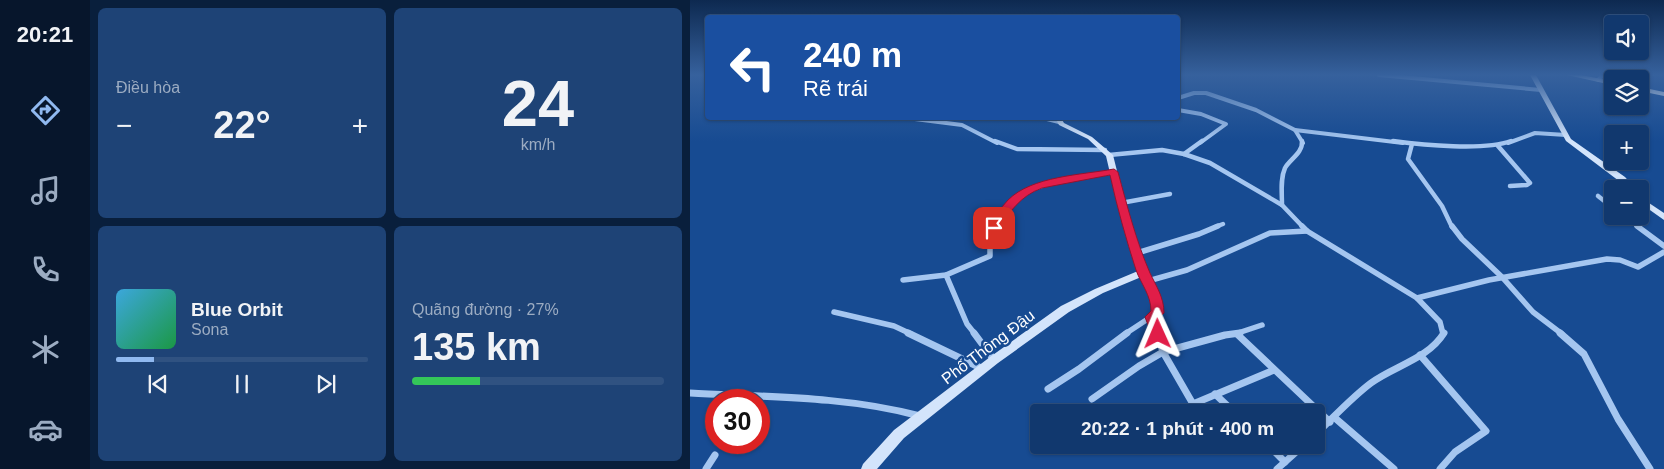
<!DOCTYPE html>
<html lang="vi">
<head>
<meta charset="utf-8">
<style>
  body { margin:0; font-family:Arial,sans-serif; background:#1e4376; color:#f1f3f6; height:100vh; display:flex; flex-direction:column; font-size:19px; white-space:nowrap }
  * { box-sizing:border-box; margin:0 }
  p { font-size:16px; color:#9cacc2 }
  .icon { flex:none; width:28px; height:28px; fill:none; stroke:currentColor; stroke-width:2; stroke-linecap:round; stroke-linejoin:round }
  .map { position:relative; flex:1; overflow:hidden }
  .drawer { display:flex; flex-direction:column; gap:8px; padding:8px; background:#091f3c; width:600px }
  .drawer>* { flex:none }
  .guide { position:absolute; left:15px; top:15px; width:475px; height:105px; border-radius:5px; box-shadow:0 1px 4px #0004,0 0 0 1px #305281; background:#1a4fa0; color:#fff; overflow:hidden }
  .tools { position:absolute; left:914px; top:15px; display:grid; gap:10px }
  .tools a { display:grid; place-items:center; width:45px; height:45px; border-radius:5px; background:#11386e; box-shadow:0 1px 4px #0004,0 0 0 1px #305281; font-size:25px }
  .speed { position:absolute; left:15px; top:389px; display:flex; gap:10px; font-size:25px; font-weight:700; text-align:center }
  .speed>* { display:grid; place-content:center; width:65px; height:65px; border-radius:50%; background:#11386e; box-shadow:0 1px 4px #0004,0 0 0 1px #305281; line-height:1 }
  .speed .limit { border:8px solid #d22; background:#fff; color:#111 }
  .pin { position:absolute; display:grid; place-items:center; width:42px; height:42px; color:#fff; margin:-21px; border-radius:10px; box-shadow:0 2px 8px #0006 }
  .me { position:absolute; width:55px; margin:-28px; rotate:359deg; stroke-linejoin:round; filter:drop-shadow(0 0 4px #0008) }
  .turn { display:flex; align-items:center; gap:18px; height:105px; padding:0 15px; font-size:22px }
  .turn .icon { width:65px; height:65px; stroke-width:2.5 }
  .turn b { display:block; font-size:35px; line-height:42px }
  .big { font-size:38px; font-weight:600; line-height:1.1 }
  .drawer .widget { flex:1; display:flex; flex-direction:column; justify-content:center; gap:8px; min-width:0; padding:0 18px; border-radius:8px; background:#1e4376 }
  .drawer .dial { align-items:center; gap:0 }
  .dial b { font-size:65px; line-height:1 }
  .song { display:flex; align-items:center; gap:15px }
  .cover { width:60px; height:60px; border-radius:8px; background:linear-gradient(135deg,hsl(200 70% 55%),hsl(140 70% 35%)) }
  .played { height:5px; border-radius:2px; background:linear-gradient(90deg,#90b9f0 15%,#305281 15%) }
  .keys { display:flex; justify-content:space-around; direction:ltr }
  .heat { display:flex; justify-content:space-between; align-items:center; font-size:28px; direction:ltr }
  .charge { height:8px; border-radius:4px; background:linear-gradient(90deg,#34c759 27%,#305281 0) }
  .drawer .tiles { flex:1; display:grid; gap:8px; grid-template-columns:repeat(2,1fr) }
  .trip { position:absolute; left:340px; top:404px; width:295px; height:50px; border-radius:5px; background:#11386e; box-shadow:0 1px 4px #0004,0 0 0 1px #305281; font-weight:600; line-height:50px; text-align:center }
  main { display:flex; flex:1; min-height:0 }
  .tabs { display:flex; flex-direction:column; width:90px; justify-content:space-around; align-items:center; background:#07162c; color:#9cacc2 }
  .tabs .icon { width:35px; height:35px }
  .tabs .active { color:#90b9f0 }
  .tabs b { font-size:22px; color:#f1f3f6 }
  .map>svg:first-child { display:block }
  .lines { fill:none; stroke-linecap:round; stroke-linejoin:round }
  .street-far3 { stroke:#a5c6f0; stroke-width:4 }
  .street-far2 { stroke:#a5c6f0; stroke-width:4.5 }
  .street-far1 { stroke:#a5c6f0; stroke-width:5.5 }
  .street { stroke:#a5c6f0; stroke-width:7 }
  .secondary { fill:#d3e4fb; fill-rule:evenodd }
  .highway { fill:#fff; fill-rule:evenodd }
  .route { fill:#e11d48; stroke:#92132f }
  .labels { text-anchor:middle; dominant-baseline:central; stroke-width:5; stroke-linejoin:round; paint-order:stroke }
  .near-street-label { font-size:16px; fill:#fff; stroke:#174b92 }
</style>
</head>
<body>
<main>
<nav class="tabs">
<b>20:21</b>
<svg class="icon active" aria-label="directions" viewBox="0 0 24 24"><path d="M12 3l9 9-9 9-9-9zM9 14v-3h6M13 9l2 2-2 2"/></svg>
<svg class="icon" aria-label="music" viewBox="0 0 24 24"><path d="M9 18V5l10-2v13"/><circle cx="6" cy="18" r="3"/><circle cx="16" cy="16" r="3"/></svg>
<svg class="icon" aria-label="phone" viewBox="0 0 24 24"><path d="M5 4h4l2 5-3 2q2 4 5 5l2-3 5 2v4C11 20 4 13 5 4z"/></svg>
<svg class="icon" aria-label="climate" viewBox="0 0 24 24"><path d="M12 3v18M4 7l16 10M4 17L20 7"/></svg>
<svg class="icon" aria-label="car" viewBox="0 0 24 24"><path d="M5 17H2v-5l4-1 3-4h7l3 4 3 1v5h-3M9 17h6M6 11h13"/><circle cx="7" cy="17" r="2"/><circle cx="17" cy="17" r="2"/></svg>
</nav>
<section class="drawer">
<div class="tiles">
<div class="widget"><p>Điều hòa</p>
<div class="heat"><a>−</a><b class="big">22°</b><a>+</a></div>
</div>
<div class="widget dial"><b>24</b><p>km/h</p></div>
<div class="widget">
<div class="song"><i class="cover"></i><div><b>Blue Orbit</b><p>Sona</p></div></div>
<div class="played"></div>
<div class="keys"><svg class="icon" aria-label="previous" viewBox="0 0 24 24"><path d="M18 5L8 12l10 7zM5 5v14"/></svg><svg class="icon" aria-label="pause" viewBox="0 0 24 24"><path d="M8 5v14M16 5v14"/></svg><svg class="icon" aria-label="next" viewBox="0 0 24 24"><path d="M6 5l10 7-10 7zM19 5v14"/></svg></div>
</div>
<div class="widget"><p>Quãng đường · 27%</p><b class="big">135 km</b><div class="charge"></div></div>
</div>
</section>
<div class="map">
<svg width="974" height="469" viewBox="0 0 974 469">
  <rect width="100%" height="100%" fill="#174b92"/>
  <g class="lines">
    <g class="street-far3">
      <path d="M 689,75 L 851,90"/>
      <path d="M 908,80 L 913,75"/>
      <path d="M 488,98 L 504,93 L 516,93 L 566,110 L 605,130 L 613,143"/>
      <path d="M 488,110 L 511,114 L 536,124 L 510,143"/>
      <path d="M 217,118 L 272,125 L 307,143"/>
      <path d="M 353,118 L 369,122"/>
      <path d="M 605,130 L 713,143"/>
      <path d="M 818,143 L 845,133 L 876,135"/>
    </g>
    <g class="street-far2">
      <path d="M 305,141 L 327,149 L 415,150"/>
      <path d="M 703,141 C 733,145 794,151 821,141"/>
      <path d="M 722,144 L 718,159 L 752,206 L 762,227"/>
      <path d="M 808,146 L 840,183 L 837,185 L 820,186"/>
      <path d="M 494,154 L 512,141"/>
      <path d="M 419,155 L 472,150 L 494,154 L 520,163 L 592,205 L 613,227"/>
      <path d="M 908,196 L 922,207"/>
      <path d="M 431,203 L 480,194"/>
      <path d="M 592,205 C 592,193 590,179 595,168 C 600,159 613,153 612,141"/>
      <path d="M 934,216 L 949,227"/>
      <path d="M 305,227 C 320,181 384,179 424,172"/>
      <path d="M 525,227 L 533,224"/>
    </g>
    <g class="street-far1">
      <path d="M 612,226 L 617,231 L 727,298 L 750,322 L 753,334"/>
      <path d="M 762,226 L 772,239 L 812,277 L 843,312 L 872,334"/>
      <path d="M 947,226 L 974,246"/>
      <path d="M 447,253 L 509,234 L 528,226"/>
      <path d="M 256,275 L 277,324 L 285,334"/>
      <path d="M 213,280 L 256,275 L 300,256 L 300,241 L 305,226"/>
      <path d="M 458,281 L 497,270 L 580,233 L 617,231"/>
      <path d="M 727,298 L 799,280 L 917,259 L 930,260 L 948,267 L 974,252"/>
      <path d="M 144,312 L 204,326 L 221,334"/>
      <path d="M 462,317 L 467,334"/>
      <path d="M 435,334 L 467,313 L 465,297 L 453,273"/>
      <path d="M 545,334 L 572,325"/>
    </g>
    <g class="street">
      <path d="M 218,333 L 293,369"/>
      <path d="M 284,333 L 304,360"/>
      <path d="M 467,333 L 473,352 L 503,404 L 584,370"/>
      <path d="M 870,333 L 894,354 L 928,419 L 960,469"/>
      <path d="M 547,334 L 640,422"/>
      <path d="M 730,355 L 796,431 L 765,452 L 750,469"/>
      <path d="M 358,389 L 389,369 L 437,333"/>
      <path d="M 0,393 C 76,397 156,396 230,416"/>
      <path d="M 525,394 L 544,412"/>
      <path d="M 402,399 L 449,366 L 473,352 L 535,335 L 550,333"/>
      <path d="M 645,418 L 704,469"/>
      <path d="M 626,434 C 644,417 661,398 681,383 C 704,366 738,359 754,333"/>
      <path d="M 578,445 L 595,462"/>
      <path d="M 16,469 L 25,455"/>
      <path d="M 587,469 L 614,445"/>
    </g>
    <g class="secondary">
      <path d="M 840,75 L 846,75 L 881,139 L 935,177 L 946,189 L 937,189 L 929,181 L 876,141 Z"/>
      <path d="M 365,118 L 371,118 L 374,123 L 402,137 L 423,155 L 435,203 L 458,273 L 456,275 L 413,293 L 379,312 L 308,363 L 214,438 L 187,469 L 171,469 L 173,464 L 204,430 L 300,357 L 371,306 L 405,289 L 448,271 L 427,203 L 416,156 L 398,139 L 369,125 Z"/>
      <path d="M 950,197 L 974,213 L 974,220 L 950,203 Z"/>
    </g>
    <g class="highway">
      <path d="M 877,75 L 891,75 L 922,81 L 922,85 Z"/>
      <path d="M 950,87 L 974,92 L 974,96 L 950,91 Z"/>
    </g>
  </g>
  <linearGradient id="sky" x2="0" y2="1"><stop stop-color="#0d2950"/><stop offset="0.53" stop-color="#36619d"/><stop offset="1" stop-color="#36619d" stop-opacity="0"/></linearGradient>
  <rect width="974" height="141" fill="url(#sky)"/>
  <path class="route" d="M 424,169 L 428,172 C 437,205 446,241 460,273 C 466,286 474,297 474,313 L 469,318 L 475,334 L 473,338 L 468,340 L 463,338 L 455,317 L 461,311 C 461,295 451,284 446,270 C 436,239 427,207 420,175 L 352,188 C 330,196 320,212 307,230 L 300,230 L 298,228 C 304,219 310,208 318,200 C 342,176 391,175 424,169 Z"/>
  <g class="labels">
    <g class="near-street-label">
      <text transform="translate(298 347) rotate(-37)">Phố Thông Đậu</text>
    </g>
  </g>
</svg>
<div class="tools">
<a><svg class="icon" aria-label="sound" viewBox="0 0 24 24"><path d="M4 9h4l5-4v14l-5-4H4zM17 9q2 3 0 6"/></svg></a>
<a><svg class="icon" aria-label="layers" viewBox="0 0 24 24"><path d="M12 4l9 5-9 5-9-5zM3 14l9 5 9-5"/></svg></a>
<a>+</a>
<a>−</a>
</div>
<div class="speed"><div class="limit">30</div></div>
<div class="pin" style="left:304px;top:228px;background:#d93025"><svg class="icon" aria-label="arrive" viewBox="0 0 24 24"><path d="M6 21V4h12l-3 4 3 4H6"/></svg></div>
<svg class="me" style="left:468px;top:334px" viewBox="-20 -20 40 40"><path d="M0-17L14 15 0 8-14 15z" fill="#e11d48" stroke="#fff" stroke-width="4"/></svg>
<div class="trip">20:22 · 1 phút · 400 m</div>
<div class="guide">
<div class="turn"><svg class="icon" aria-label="left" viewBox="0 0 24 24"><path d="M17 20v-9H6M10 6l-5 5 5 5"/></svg><div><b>240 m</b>Rẽ trái</div></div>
</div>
</div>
</main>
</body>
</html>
